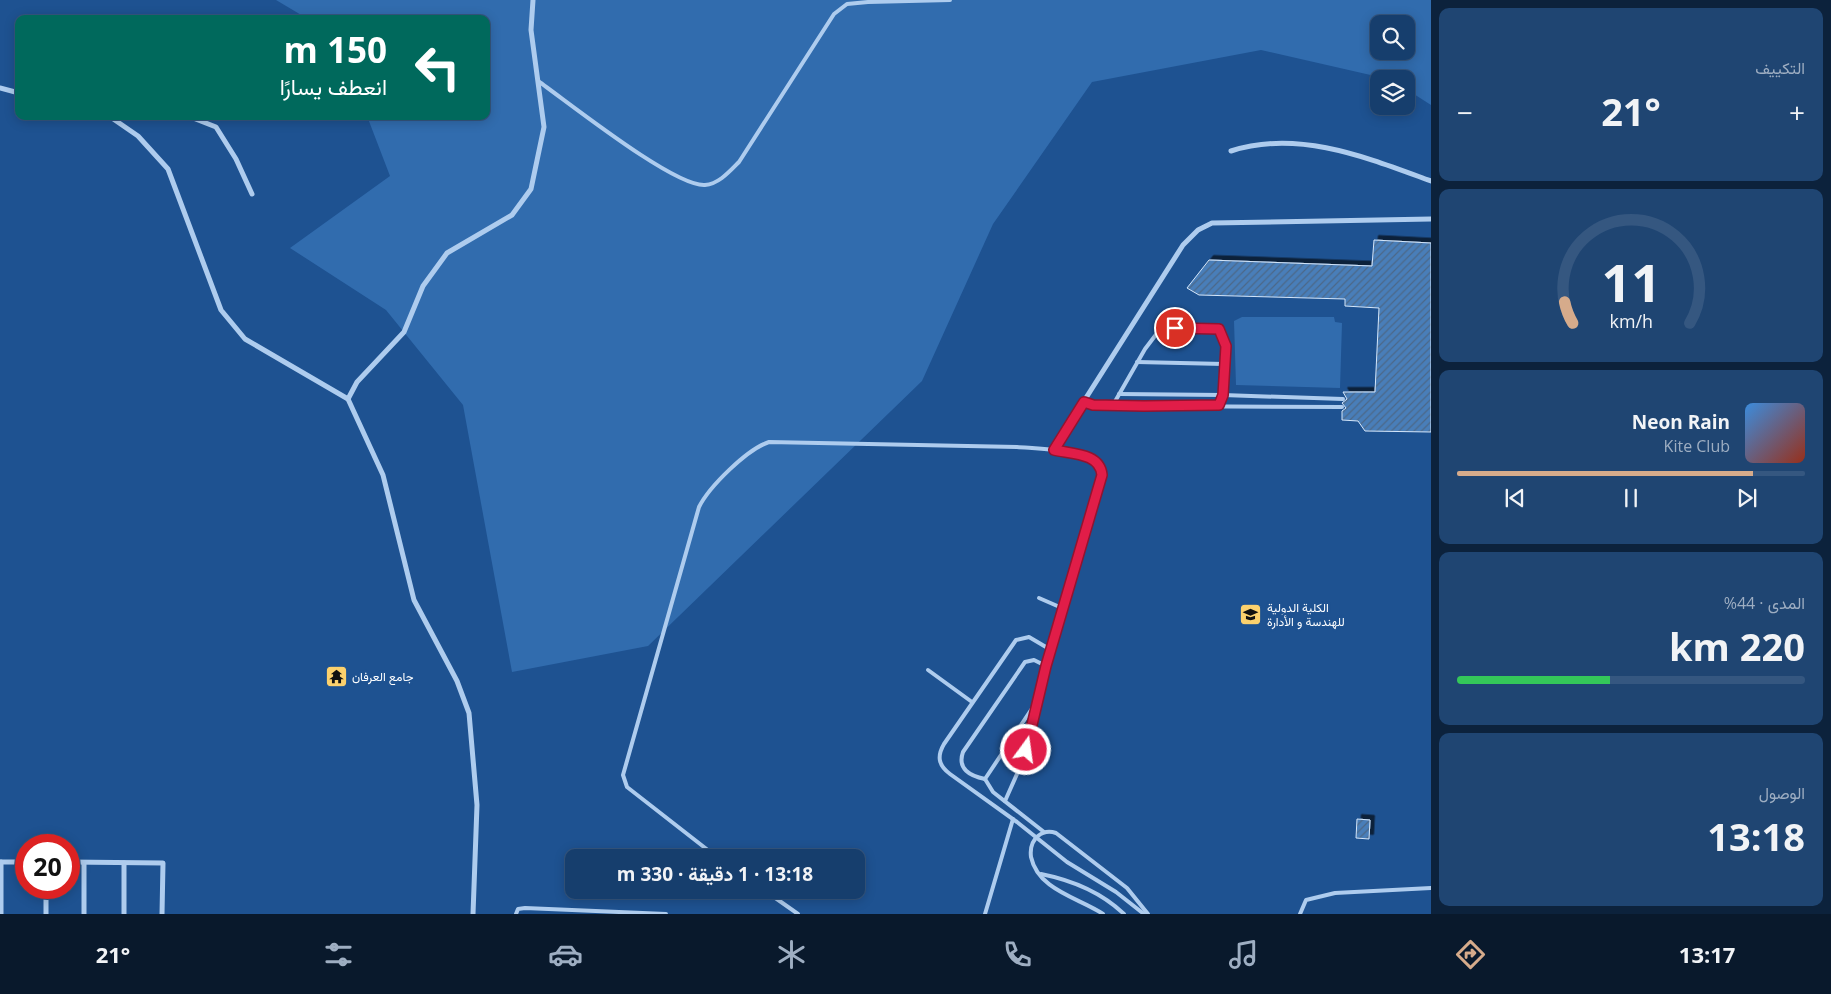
<!DOCTYPE html>
<html lang="ar">
<head>
<meta charset="utf-8">
<style>
  body { margin:0; font-family:"Open Sans",Vazirmatn,sans-serif; background:#1f4572; color:#f1f3f6; direction:rtl; height:100vh; display:flex; flex-direction:column; font-size:19px; white-space:nowrap }
  * { box-sizing:border-box; margin:0 }
  p { font-size:16px; color:#9eaec2 }
  .icon { flex:none; width:28px; height:28px; fill:none; stroke:currentColor; stroke-width:2; stroke-linecap:round; stroke-linejoin:round }
  .map { position:relative; flex:1; overflow:hidden; direction:ltr }
  .side { display:flex; flex-direction:column; gap:8px; padding:8px; background:#0c223c; width:400px }
  .side>* { flex:none }
  .banner { position:absolute; left:15px; top:15px; width:475px; height:105px; border-radius:10px; box-shadow:0 2px 12px #0003,0 0 0 1px #355780; direction:rtl; background:#00695c; color:#fff; overflow:hidden }
  .fabs { position:absolute; left:1370px; top:15px; display:grid; gap:10px }
  .fabs a { display:grid; place-items:center; width:45px; height:45px; border-radius:10px; background:#163e6d; box-shadow:0 2px 12px #0003,0 0 0 1px #355780; font-size:25px }
  .speed { position:absolute; left:15px; top:834px; display:flex; gap:10px; font-size:25px; font-weight:700; text-align:center }
  .speed>* { display:grid; place-content:center; width:65px; height:65px; border-radius:50%; background:#163e6d; box-shadow:0 2px 12px #0003,0 0 0 1px #355780; line-height:1 }
  .speed .limit { border:8px solid #d22; background:#fff; color:#111 }
  .pin { position:absolute; display:grid; place-items:center; width:42px; height:42px; color:#fff; margin:-21px; border:2px solid #fff; border-radius:50%; box-shadow:0 1px 5px #0007 }
  .me { position:absolute; width:55px; margin:-28px; rotate:14deg; stroke-linejoin:round; filter:drop-shadow(0 0 4px #0008) }
  .turn { display:flex; align-items:center; gap:18px; height:105px; padding:0 20px; font-size:22px }
  .turn .icon { width:65px; height:65px; stroke-width:2.5 }
  .turn b { display:block; font-size:35px; line-height:42px }
  .big { font-size:38px; font-weight:700; line-height:1.1 }
  .side .widget { flex:1; display:flex; flex-direction:column; justify-content:center; gap:8px; min-width:0; padding:0 18px; border-radius:10px; background:#1f4572 }
  .side .dial { align-items:center; gap:0 }
  .dial svg { height:130px; overflow:visible; fill:none; stroke:#355780; stroke-width:7; stroke-linecap:round; text-anchor:middle }
  .dial text { fill:#f1f3f6; stroke:none }
  .song { display:flex; align-items:center; gap:15px }
  .cover { width:60px; height:60px; border-radius:8px; background:linear-gradient(135deg,hsl(210 70% 55%),hsl(10 70% 35%)) }
  .played { height:5px; border-radius:2px; background:linear-gradient(90deg,#d6ab8b 85%,#355780 85%) }
  .keys { display:flex; justify-content:space-around; direction:ltr }
  .heat { display:flex; justify-content:space-between; align-items:center; font-size:28px; direction:ltr }
  .charge { height:8px; border-radius:4px; background:linear-gradient(90deg,#34c759 44%,#355780 0) }
  .trip { position:absolute; left:565px; top:849px; width:300px; height:50px; border-radius:10px; background:#163e6d; box-shadow:0 2px 12px #0003,0 0 0 1px #355780; font-weight:700; line-height:50px; text-align:center; direction:rtl }
  .menu { display:flex; height:80px; justify-content:space-around; align-items:center; background:#09192c; color:#9eaec2 }
  .menu .icon { width:35px; height:35px }
  .menu .current { color:#d6ab8b }
  .menu b { font-size:22px; color:#f1f3f6 }
  main { display:flex; flex:1; min-height:0 }
  .map>svg:first-child { display:block }
  .grass { fill:#316cae; fill-rule:evenodd }
  .building { fill:url(#building-hatch); stroke:#d4e6fa; filter:url(#shadow) }
  .lines { fill:none; stroke-linecap:round; stroke-linejoin:round }
  .service { stroke:#aeccee; stroke-width:4 }
  .minor { stroke:#aeccee; stroke-width:5 }
  .route-casing { stroke:#92132f; stroke-width:12 }
  .route { stroke:#e11d48; stroke-width:9 }
  .labels { text-anchor:middle; dominant-baseline:central; stroke-width:5; stroke-linejoin:round; paint-order:stroke }
  .poi-label { font-size:12px; fill:#fff; stroke:#1e5291; text-anchor:start }
</style>
</head>
<body>
<main>
<section class="side">
<div class="widget"><p>التكييف</p>
<div class="heat"><a>−</a><b class="big">21°</b><a>+</a></div>
</div>
<div class="widget dial"><svg viewBox="0 0 100 80">
<path d="M14 69A42 42 0 1 1 86 69"/>
<path d="M14 69A42 42 0 0 1 9 56" stroke="#d6ab8b"/>
<text x="50" y="56" font-size="32" font-weight="700">11</text>
<text x="50" y="72" font-size="11">km/h</text>
</svg></div>
<div class="widget">
<div class="song"><i class="cover"></i><div><b>Neon Rain</b><p>Kite Club</p></div></div>
<div class="played"></div>
<div class="keys"><svg class="icon" aria-label="previous" viewBox="0 0 24 24"><path d="M18 5L8 12l10 7zM5 5v14"/></svg><svg class="icon" aria-label="pause" viewBox="0 0 24 24"><path d="M8 5v14M16 5v14"/></svg><svg class="icon" aria-label="next" viewBox="0 0 24 24"><path d="M6 5l10 7-10 7zM19 5v14"/></svg></div>
</div>
<div class="widget"><p>المدى · 44%</p><b class="big">220 km</b><div class="charge"></div></div>
<div class="widget"><p>الوصول</p><b class="big">13:18</b></div>
</section>
<div class="map">
<svg width="1431" height="914" viewBox="0 0 1431 914">
  <defs>
    <pattern id="building-hatch" width="6" height="6" patternUnits="userSpaceOnUse" patternTransform="scale(1.25)"><rect width="6" height="6" fill="#4a7eb9"/><path d="M-1 1l2-2M0 6l6-6M5 7l2-2" fill="none" stroke="#4b6888"/></pattern>
    <filter id="shadow"><feDropShadow dx="4.5" dy="-4.5" stdDeviation="0" flood-color="#0009"/></filter>
  </defs>
  <rect width="100%" height="100%" fill="#1e5291"/>
  <g class="grass">
    <path d="M 276,0 L 1431,0 L 1431,105 L 1406,89 L 1406,79 L 1388,79 L 1261,50 L 1092,82 L 993,224 L 922,381 L 648,646 L 512,672 L 463,405 L 386,310 L 290,248 L 390,176 L 367,116 L 486,116 L 486,19 L 308,19 ZM 1379,24 L 1406,24 L 1406,51 L 1379,51 Z"/>
    <path d="M 1242,317 L 1334,317 L 1335,322 L 1342,323 L 1340,388 L 1236,385 L 1234,321 Z"/>
  </g>
  <g class="building">
    <path d="M 1374,240 L 1431,243 L 1431,432 L 1365,431 L 1358,421 L 1342,420 L 1342,411 L 1346,408 L 1342,403 L 1347,399 L 1343,392 L 1375,392 L 1379,308 L 1345,306 L 1345,299 L 1199,295 L 1187,288 L 1209,260 L 1372,266 Z"/>
    <path d="M 1357,819 L 1370,820 L 1369,839 L 1356,838 Z"/>
  </g>
  <g class="lines">
    <g class="service">
      <path d="M 538,81 C 568,102 674,187 705,185 C 719,184 730,171 739,162 L 834,14 L 847,4 L 868,2 L 950,0"/>
      <path d="M 1137,362 L 1224,364"/>
      <path d="M 1119,394 L 1223,395 L 1343,399"/>
      <path d="M 1084,402 L 1093,405 L 1145,406 L 1342,407"/>
      <path d="M 1113,405 L 1145,349 L 1161,328 L 1219,329 L 1226,345 L 1223,395 L 1219,405"/>
      <path d="M 1039,598 L 1062,608"/>
      <path d="M 1051,650 L 1029,637 L 1016,640 L 944,744 C 937,756 938,765 950,774 L 1017,822 L 1067,862 L 1116,892 L 1144,914"/>
      <path d="M 928,670 L 972,702"/>
      <path d="M 985,779 C 970,776 957,769 963,752 L 1025,662 L 1034,660 L 1046,666"/>
      <path d="M 985,779 L 1035,704"/>
      <path d="M 985,779 L 993,792 L 1044,832"/>
      <path d="M 718,858 L 627,787 L 623,775 L 699,507 C 709,487 747,449 769,442 L 1017,447 C 1039,449 1087,449 1101,467 L 1100,483 L 1062,608 L 1021,765 L 1005,801"/>
      <path d="M 1041,874 C 1071,880 1101,892 1124,914"/>
      <path d="M 764,890 L 798,914"/>
      <path d="M 516,914 L 518,909 L 525,908 L 666,914"/>
      <path d="M 985,914 L 1013,819"/>
      <path d="M 1103,914 C 1079,898 1038,890 1031,857 C 1030,849 1032,841 1038,836 C 1044,831 1050,831 1056,833 L 1127,888 L 1148,914"/>
      <path d="M 1300,914 L 1306,900 L 1335,893 L 1431,888"/>
    </g>
    <g class="minor">
      <path d="M 0,88 L 19,93"/>
      <path d="M 109,116 L 138,136 L 168,169 L 221,310 L 245,339 L 348,399 L 383,475 L 414,600 L 457,681 L 469,713 L 477,805 L 473,914"/>
      <path d="M 188,116 L 216,127 L 236,159 L 252,194"/>
      <path d="M 1231,151 C 1298,129 1368,158 1431,181"/>
      <path d="M 348,399 L 357,382 L 404,332 L 423,286 L 447,253 L 512,215 L 531,189 L 544,127 L 531,30 L 533,0"/>
      <path d="M 1058,442 L 1183,245 L 1198,230 L 1212,223 L 1431,219"/>
      <path d="M 0,862 L 26,862"/>
      <path d="M 69,862 L 163,863 L 162,914"/>
      <path d="M 1,914 L 1,862"/>
      <path d="M 46,914 L 46,888"/>
      <path d="M 84,914 L 84,863"/>
      <path d="M 124,914 L 124,863"/>
    </g>
  </g>
  <g class="lines">
    <defs>
      <path id="route" d="M 1026,750 L 1046,666 L 1102,475 C 1100,453 1072,454 1054,450 L 1084,402 L 1093,405 L 1144,406 L 1219,405 L 1223,395 L 1226,346 L 1219,329 L 1175,328"/>
    </defs>
    <use href="#route" class="route-casing"/>
    <use href="#route" class="route"/>
  </g>
  <defs>
    <symbol id="university-square" viewBox="-11 -11 22 22"><rect x="-9" y="-9" width="18" height="18" rx="4" fill="#fcd16d" stroke="#1e5291"/><path d="M0-5L7-2L0 1L-7-2ZM-4 1L0 2.5L4 1V4Q0 6-4 4Z" fill="#111"/></symbol>
    <symbol id="temple-square" viewBox="-11 -11 22 22"><rect x="-9" y="-9" width="18" height="18" rx="4" fill="#fcd16d" stroke="#1e5291"/><path d="M0-6L5-2H3V0L6.5 2.5H4V6H1.5V3h-3V6H-4V2.5H-6.5L-3 0V-2H-5Z" fill="#111"/></symbol>
  </defs>
  <g fill-rule="evenodd">
    <use href="#university-square" x="1238" y="602" width="25" height="25"/>
    <use href="#temple-square" x="324" y="664" width="25" height="25"/>
  </g>
  <g class="labels">
    <g class="poi-label">
      <text x="1267" y="607">الكلية الدولية<tspan x="1267" dy="14">للهندسة و الأدارة</tspan></text>
      <text x="352" y="676">جامع العرفان</text>
    </g>
  </g>
</svg>
<div class="fabs">
<a><svg class="icon" aria-label="search" viewBox="0 0 24 24"><circle cx="10" cy="10" r="6"/><path d="M15 15l6 6"/></svg></a>
<a><svg class="icon" aria-label="layers" viewBox="0 0 24 24"><path d="M12 4l9 5-9 5-9-5zM3 14l9 5 9-5"/></svg></a>
</div>
<div class="speed"><div class="limit">20</div></div>
<div class="pin" style="left:1175px;top:328px;background:#d93025"><svg class="icon" aria-label="arrive" viewBox="0 0 24 24"><path d="M6 21V4h12l-3 4 3 4H6"/></svg></div>
<svg class="me" style="left:1026px;top:750px" viewBox="-20 -20 40 40"><circle r="17" fill="#e11d48" stroke="#fff" stroke-width="3"/><path d="M0-11L8 9 0 5-8 9z" fill="#fff"/></svg>
<div class="trip">13:18 · 1 دقيقة · 330 m</div>
<div class="banner">
<div class="turn"><svg class="icon" aria-label="left" viewBox="0 0 24 24"><path d="M17 20v-9H6M10 6l-5 5 5 5"/></svg><div><b>150 m</b>انعطف يسارًا</div></div>
</div>
</div>
</main>
<nav class="menu">
<b>13:17</b>
<svg class="icon current" aria-label="directions" viewBox="0 0 24 24"><path d="M12 3l9 9-9 9-9-9zM9 14v-3h6M13 9l2 2-2 2"/></svg>
<svg class="icon" aria-label="music" viewBox="0 0 24 24"><path d="M9 18V5l10-2v13"/><circle cx="6" cy="18" r="3"/><circle cx="16" cy="16" r="3"/></svg>
<svg class="icon" aria-label="phone" viewBox="0 0 24 24"><path d="M5 4h4l2 5-3 2q2 4 5 5l2-3 5 2v4C11 20 4 13 5 4z"/></svg>
<svg class="icon" aria-label="climate" viewBox="0 0 24 24"><path d="M12 3v18M4 7l16 10M4 17L20 7"/></svg>
<svg class="icon" aria-label="car" viewBox="0 0 24 24"><path d="M5 17H2v-5l4-1 3-4h7l3 4 3 1v5h-3M9 17h6M6 11h13"/><circle cx="7" cy="17" r="2"/><circle cx="17" cy="17" r="2"/></svg>
<svg class="icon" aria-label="filters" viewBox="0 0 24 24"><path d="M4 7h16M4 17h16"/><circle cx="9" cy="7" r="2"/><circle cx="15" cy="17" r="2"/></svg>
<b>21°</b>
</nav>
</body>
</html>
